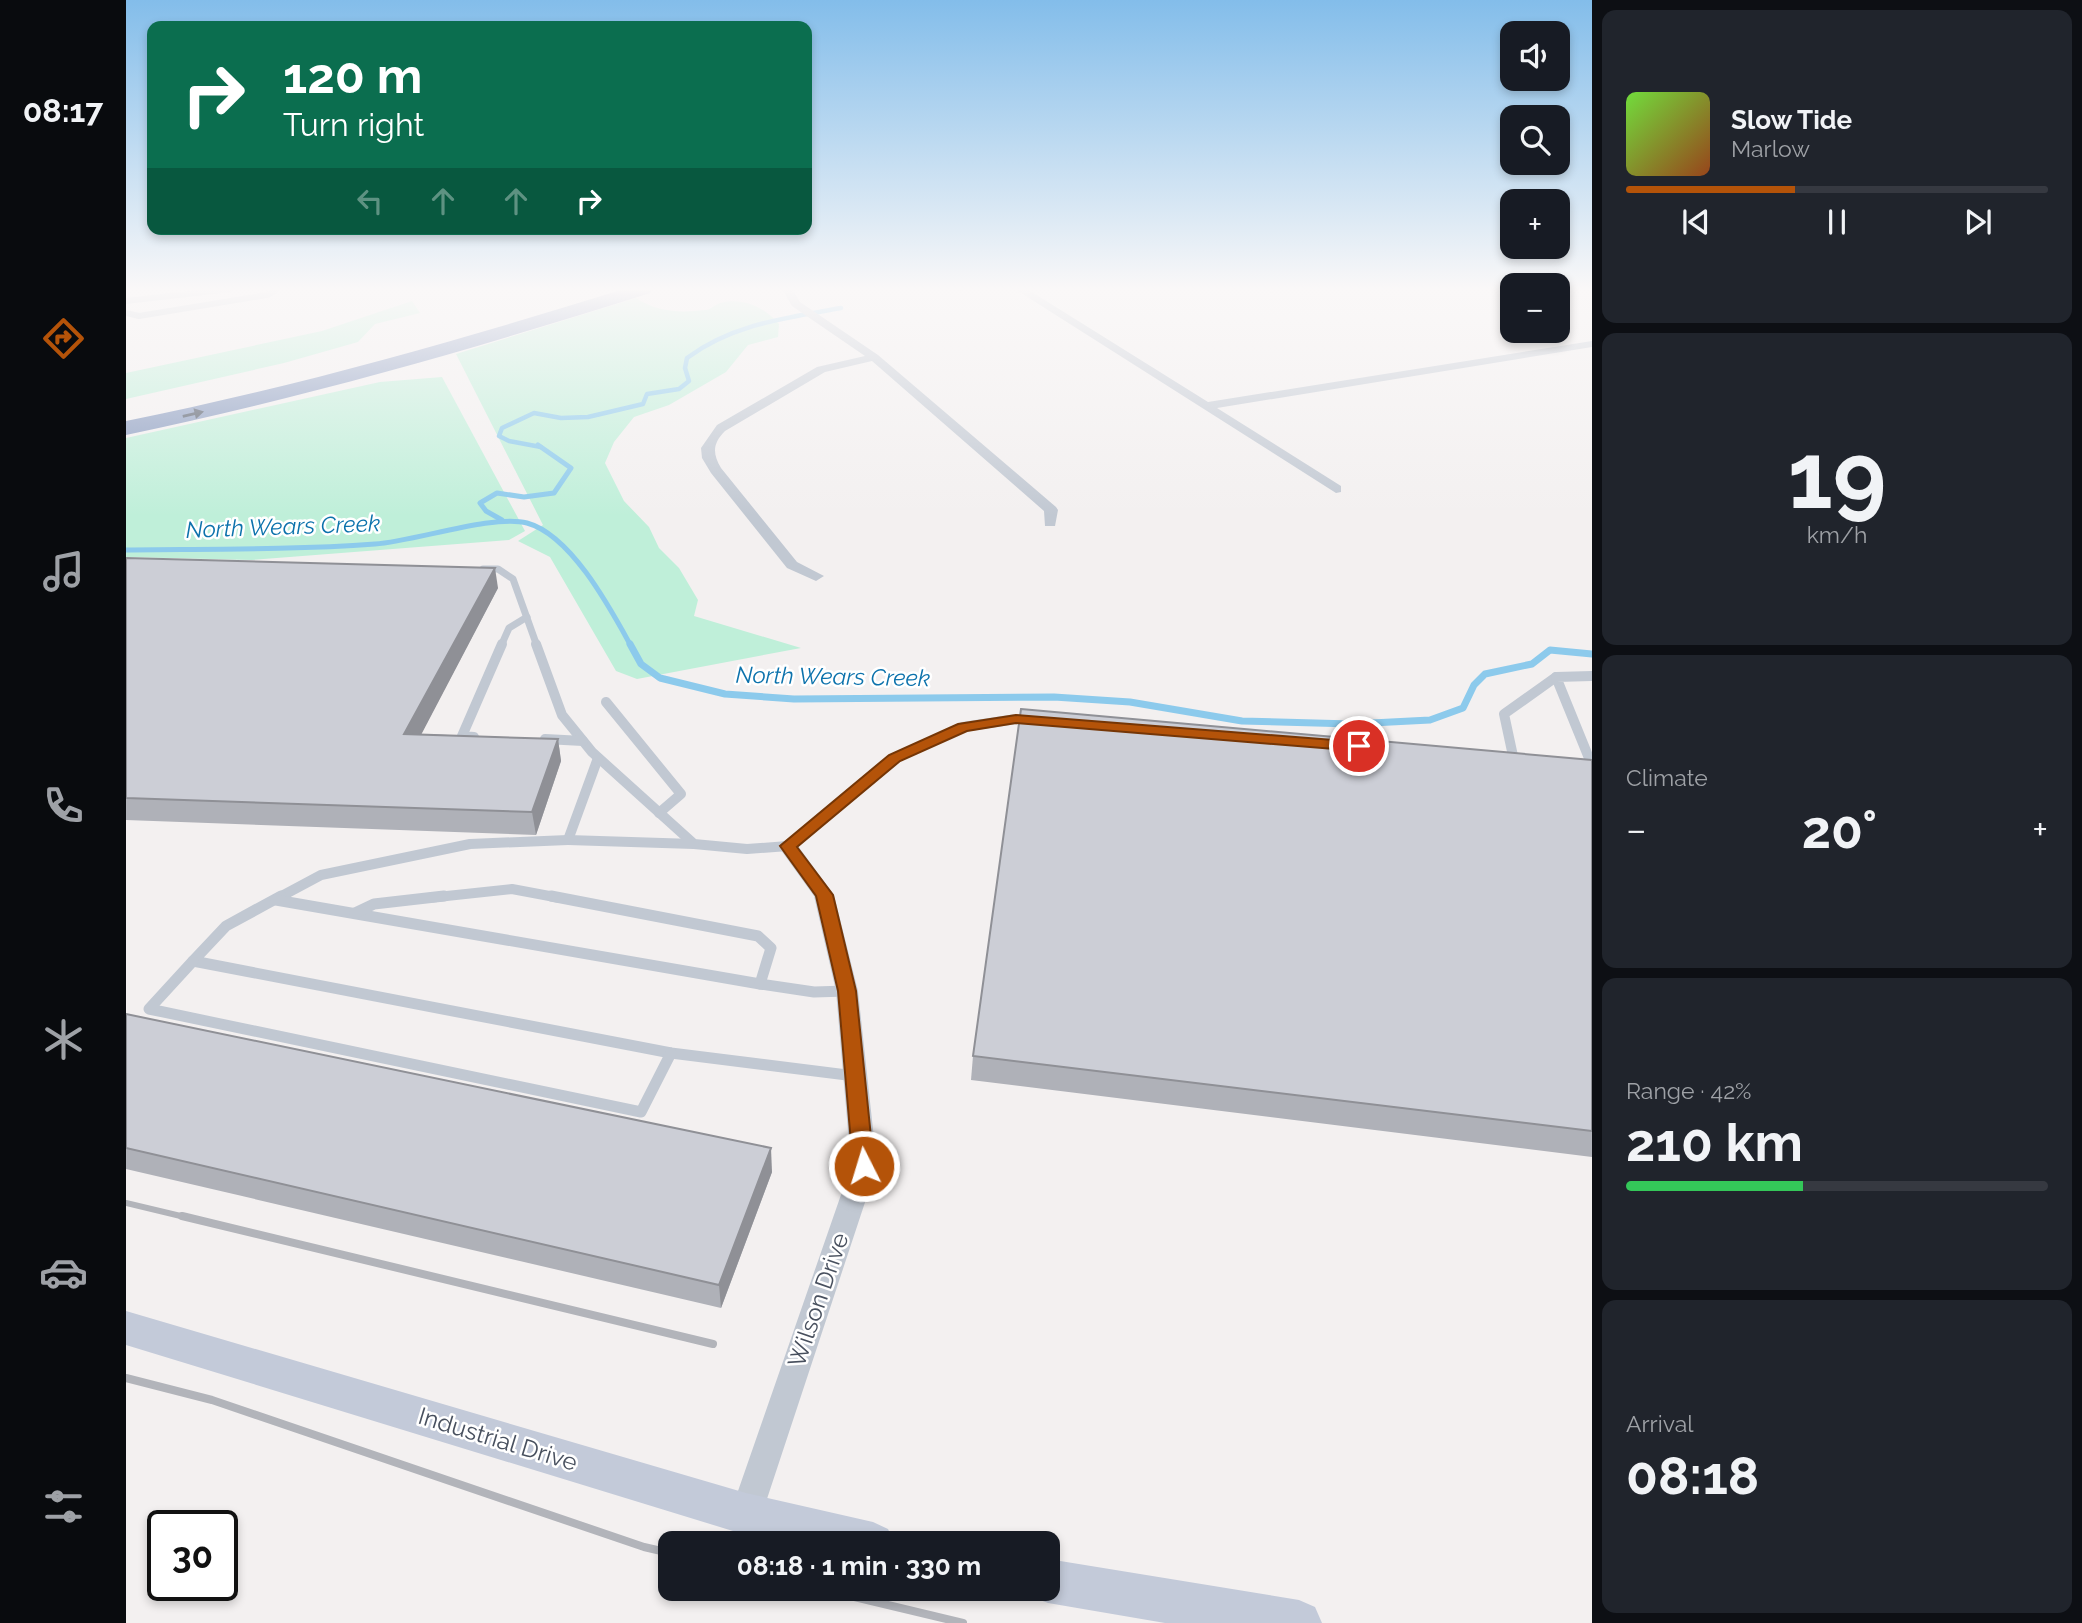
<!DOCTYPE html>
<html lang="en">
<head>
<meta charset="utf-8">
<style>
  body { margin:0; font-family:Raleway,sans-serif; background:#20242c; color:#f1f3f6; height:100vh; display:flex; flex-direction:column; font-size:26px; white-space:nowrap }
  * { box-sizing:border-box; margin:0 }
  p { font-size:23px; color:#9ea1a6 }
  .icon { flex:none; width:38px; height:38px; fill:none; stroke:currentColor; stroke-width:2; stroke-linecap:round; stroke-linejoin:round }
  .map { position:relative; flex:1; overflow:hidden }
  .panel { display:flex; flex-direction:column; gap:10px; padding:10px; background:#0d0f14; width:490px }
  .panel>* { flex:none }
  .top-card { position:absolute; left:21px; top:21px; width:665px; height:214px; border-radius:14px; box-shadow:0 4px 10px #0003; background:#0b6e4f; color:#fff; overflow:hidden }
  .buttons { position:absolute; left:1374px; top:21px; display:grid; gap:14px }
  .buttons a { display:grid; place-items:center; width:70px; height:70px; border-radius:14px; background:#171b24; box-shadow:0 4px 10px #0003; font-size:35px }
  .speed { position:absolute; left:21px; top:1510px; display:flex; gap:14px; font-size:35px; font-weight:700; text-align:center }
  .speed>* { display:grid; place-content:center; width:91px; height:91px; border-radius:50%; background:#171b24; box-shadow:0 4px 10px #0003; line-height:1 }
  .speed .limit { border:4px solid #111; border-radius:10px; background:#fff; color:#111 }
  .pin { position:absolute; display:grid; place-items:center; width:60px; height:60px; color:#fff; margin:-30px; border:4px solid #fff; border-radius:50%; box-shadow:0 2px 7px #0007 }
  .me { position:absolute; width:77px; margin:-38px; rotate:355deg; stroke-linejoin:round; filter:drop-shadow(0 0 5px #0008) }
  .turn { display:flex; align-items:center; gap:24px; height:147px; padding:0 21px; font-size:32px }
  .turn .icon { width:91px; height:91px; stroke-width:2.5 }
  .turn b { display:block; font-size:49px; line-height:60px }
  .lanes { display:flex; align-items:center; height:66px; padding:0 21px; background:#0003; justify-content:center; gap:35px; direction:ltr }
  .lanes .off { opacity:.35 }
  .big { font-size:52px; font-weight:700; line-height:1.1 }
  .panel .tile { flex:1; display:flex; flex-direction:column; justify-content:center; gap:10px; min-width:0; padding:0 24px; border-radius:14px; background:#20242c }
  .panel .dial { align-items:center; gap:0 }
  .dial b { font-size:91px; line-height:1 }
  .song { display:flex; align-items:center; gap:21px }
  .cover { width:84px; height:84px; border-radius:10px; background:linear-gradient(135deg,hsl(100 70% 55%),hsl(20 70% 35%)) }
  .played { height:7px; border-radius:4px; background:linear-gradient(90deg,#b45309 40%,#363941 40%) }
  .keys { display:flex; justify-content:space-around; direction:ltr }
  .heat { display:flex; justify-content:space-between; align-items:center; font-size:38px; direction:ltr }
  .charge { height:10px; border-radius:5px; background:linear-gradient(90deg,#34c759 42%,#363941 0) }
  .trip { position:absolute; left:532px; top:1531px; width:402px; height:70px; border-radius:14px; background:#171b24; box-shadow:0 4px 10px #0003; font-weight:700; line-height:70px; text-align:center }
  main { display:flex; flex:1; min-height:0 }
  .tabs { display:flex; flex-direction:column; width:126px; justify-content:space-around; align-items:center; background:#090b0e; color:#9ea1a6 }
  .tabs .icon { width:49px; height:49px }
  .tabs .current { color:#b45309 }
  .tabs b { font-size:32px; color:#f1f3f6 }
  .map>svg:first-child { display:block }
  .green { fill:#bfefd9 }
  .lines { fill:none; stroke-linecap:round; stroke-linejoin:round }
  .stream-far2 { stroke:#8ccaec; stroke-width:4.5 }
  .stream-far1 { stroke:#8ccaec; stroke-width:5 }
  .stream { stroke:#8ccaec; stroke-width:7 }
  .lane-far3 { stroke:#c1c8d2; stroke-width:6 }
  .lane-far2 { stroke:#c1c8d2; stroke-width:7 }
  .lane-far1 { stroke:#c1c8d2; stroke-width:10 }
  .lane { stroke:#c1c8d2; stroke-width:11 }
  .street { fill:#c1c8d2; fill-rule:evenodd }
  .secondary { fill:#c3cad9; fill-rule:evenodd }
  .highway { fill:#889abf; fill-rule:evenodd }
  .rail-far1 { stroke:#b2b4ba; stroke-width:6 }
  .rail { stroke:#b2b4ba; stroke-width:8 }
  .wall { fill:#afb1b8 }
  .shaded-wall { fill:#8f9096 }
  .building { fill:#ccced6; stroke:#8f9096; stroke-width:2 }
  .oneway { fill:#4b5463 }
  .route { fill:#b45309; stroke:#753606; stroke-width:2 }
  .labels { text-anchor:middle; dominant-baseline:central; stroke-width:5; stroke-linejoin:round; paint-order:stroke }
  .water-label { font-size:23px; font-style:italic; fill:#0c72ac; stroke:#fff }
  .near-street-label { font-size:24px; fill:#48505e; stroke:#fff }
</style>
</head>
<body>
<main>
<nav class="tabs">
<b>08:17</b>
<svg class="icon current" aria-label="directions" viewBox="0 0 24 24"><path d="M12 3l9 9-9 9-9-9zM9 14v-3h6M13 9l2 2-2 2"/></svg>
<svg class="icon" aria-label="music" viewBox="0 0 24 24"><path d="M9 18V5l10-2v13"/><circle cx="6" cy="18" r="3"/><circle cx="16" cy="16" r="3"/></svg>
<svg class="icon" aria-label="phone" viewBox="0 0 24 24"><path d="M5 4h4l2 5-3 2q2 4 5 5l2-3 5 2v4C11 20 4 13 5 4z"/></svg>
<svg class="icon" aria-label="climate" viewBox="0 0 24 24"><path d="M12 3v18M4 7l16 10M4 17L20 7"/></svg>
<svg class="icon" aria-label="car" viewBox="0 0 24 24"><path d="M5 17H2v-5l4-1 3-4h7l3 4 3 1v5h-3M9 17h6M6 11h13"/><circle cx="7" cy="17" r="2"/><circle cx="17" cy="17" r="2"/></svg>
<svg class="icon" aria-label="filters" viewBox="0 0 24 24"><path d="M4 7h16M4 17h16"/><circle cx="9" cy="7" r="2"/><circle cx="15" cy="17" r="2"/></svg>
</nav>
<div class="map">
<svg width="1466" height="1623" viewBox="0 0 1466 1623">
  <rect width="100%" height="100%" fill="#f3f0f0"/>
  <g class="green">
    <path d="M 510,298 C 531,312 554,313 579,310 C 585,310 588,305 594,303 C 617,297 638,307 653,324 L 652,337 L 622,345 L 600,372 L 543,405 L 508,417 L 488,442 L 479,463 L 498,501 L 523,527 L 533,548 L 553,568 L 572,600 L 568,616 L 675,648 L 511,679 L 490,671 L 424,557 L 392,541 L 417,525 L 330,354 Z"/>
    <path d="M 286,301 L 294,313 L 249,324 L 232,342 L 158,363 L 0,399 L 0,373 L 196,331 Z"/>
    <path d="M 316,377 L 399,531 L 383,540 L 126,560 L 0,557 L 0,438 L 254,382 Z"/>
  </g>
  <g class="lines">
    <path class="stream-far2" d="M 415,447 L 383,441 L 373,436 L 376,428 L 408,413 L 435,418 L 462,417 L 517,404 L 521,394 L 553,389 L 563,381 L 559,368 L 561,358 C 607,324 660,318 715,308"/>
    <g class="stream-far1">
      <path d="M 376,520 L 360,511 L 354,503 L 371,493 L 398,497 L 428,493 L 445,468 L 412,445"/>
      <path d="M 0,550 C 83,549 167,550 249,544 C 290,541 367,514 401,523 C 445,535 484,608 505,646"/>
    </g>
    <path class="stream" d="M 504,644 L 515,664 L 534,678 L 599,694 L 668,699 L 928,697 L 1004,702 L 1116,721 L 1226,724 L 1304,720 L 1337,708 L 1348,685 L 1359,674 L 1406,664 L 1424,650 L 1466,654"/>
    <path class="lane-far3" d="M 0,313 L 13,316 L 141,295 L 149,291 L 147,289"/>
    <g class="lane-far2">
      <path d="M 357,569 L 372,569 L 387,579 L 411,646"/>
      <path d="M 375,646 L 383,628 L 401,617"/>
    </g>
    <g class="lane-far1">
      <path d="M 410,644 L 436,715 L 466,752 L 568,844 L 621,849 L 662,846 L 769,758 L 837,727 L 890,719 L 904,720"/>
      <path d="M 480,702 L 555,794 L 533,813"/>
      <path d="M 348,737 L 336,736 L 376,644"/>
      <path d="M 419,739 L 457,741"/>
      <path d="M 1387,756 L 1378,714 L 1430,677"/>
      <path d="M 472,758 L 442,840 L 568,844"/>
      <path d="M 1465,763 L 1430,677 L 1466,676"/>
      <path d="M 152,898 L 195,875 L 344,844 L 442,840"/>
      <path d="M 302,898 L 386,889 L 434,898"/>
    </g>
    <g class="lane">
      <path d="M 155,896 L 100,926 L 67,961 L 545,1053 L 729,1076"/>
      <path d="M 150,900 L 634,984 L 645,948 L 632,936 L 425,896"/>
      <path d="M 229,913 L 248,904 L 318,896"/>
      <path d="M 67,961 L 23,1009 L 515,1112 L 545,1053"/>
      <path d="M 634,984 L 688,992 L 721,991"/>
    </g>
    <g class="street">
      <path d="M 79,289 L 110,289 L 105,292 L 0,304 L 0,298 Z"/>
      <path d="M 656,289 L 666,289 L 674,302 L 752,355 L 930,507 L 932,510 L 929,526 L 919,526 L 918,511 L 746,361 L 699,372 L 599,431 C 587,443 586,453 595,468 L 671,562 L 698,576 L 690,581 L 661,568 L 585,473 L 576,458 L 575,448 L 591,425 L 691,367 L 739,356 L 666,306 Z"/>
      <path d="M 889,289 L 901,289 L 1082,402 L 1466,341 L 1466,347 L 1091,408 L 1215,486 L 1215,492 L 1210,493 Z"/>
      <path d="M 662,840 L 669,842 L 708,895 L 732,991 L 751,1166 L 636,1514 L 631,1525 L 620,1530 L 609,1525 L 604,1514 L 725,1166 L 710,991 L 688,896 L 652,846 L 655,842 Z"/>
    </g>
    <g class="secondary">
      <path d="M 0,1311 L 620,1493 L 747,1522 L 762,1529 L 769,1544 L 654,1544 L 620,1535 L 0,1345 Z"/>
      <path d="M 922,1559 L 1173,1600 L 1189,1607 L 1196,1623 L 1039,1623 L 922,1603 L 906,1597 L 903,1589 L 922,1589 Z"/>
    </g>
    <path class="highway" d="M 498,289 L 526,289 L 524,293 C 351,348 177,398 0,435 L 0,421 C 169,387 334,340 498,289 Z"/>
    <path class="rail-far1" d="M 0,1203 L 63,1218"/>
    <g class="rail">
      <path d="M 56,1216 L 587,1344"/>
      <path d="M 0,1378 L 86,1400 L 518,1547 L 544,1553"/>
      <path d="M 695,1589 L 837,1623"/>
    </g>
  </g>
  <g class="wall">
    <path d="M 0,558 L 372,588 L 295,734 L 432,739 L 435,761 L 410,835 L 0,820 Z"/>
    <path d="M 1466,760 L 1466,1157 L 845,1080 L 847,1056 Z"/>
    <path d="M 0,1014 L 646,1172 L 595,1308 L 0,1169 Z"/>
  </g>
  <g class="shaded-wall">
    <path d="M 834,289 L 846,289 L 834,291 Z"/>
    <path d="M 369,568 L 372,588 L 284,756 L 278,734 Z"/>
    <path d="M 432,739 L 435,761 L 410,835 L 406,812 Z"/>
    <path d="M 645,1148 L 646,1172 L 595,1308 L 593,1285 Z"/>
  </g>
  <g class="building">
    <path d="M 0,558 L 369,568 L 278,734 L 432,739 L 406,812 L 0,798 Z"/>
    <path d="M 895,709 L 1466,760 L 1466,1131 L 847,1056 Z"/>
    <path d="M 0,1014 L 645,1148 L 593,1285 L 0,1148 Z"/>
  </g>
  <defs><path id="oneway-solid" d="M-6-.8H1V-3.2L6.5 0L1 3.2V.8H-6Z" transform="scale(1.75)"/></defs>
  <use class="oneway" href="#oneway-solid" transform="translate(67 414) rotate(-13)"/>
  <linearGradient id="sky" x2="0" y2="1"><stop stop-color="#83bdea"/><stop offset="0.56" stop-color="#faf8f8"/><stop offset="1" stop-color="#faf8f8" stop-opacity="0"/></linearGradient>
  <rect width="1466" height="516" fill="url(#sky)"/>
  <path class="route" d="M 890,715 L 1233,742 L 1241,746 L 1233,751 L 890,723 L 841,731 L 774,761 L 671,847 L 707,895 L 730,991 L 748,1166 L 745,1172 L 738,1174 L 730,1172 L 727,1166 L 712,991 L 690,896 L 654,846 L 763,755 L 832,724 Z"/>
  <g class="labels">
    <g class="water-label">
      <text transform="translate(157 526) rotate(-2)">North Wears Creek</text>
      <text transform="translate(707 676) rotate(1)">North Wears Creek</text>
    </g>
    <g class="near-street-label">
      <text transform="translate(692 1300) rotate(-71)">Wilson Drive</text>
      <text transform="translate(372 1439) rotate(17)">Industrial Drive</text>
    </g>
  </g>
</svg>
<div class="buttons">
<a><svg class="icon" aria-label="sound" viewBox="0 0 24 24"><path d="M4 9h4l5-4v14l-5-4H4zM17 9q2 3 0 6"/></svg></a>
<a><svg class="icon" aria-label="search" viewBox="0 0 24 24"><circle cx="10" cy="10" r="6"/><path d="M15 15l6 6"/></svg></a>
<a>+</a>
<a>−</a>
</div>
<div class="speed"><div class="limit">30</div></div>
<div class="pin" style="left:1233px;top:746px;background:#d93025"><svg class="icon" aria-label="arrive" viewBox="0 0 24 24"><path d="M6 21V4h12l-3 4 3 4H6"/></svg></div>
<svg class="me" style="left:738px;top:1166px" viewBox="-20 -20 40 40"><circle r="17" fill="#b45309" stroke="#fff" stroke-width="3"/><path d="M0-11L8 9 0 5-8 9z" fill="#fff"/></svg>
<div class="trip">08:18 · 1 min · 330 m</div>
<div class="top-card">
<div class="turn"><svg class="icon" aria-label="right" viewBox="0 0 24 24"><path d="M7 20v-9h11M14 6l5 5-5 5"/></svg><div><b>120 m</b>Turn right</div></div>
<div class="lanes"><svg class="icon off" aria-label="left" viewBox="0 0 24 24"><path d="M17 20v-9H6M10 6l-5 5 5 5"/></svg><svg class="icon off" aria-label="ahead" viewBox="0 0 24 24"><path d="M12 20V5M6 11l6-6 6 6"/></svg><svg class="icon off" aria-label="ahead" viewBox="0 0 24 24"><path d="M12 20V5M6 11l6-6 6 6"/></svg><svg class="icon" aria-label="right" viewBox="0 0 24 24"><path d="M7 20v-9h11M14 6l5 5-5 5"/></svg></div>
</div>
</div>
<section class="panel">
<div class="tile">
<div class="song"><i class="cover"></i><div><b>Slow Tide</b><p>Marlow</p></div></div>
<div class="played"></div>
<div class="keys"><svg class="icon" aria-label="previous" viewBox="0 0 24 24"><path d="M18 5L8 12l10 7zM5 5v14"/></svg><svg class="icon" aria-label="pause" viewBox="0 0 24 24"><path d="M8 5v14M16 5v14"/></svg><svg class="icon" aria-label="next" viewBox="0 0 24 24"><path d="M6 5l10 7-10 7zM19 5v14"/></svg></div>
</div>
<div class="tile dial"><b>19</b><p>km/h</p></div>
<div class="tile"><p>Climate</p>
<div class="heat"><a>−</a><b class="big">20°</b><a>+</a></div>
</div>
<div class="tile"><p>Range · 42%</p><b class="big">210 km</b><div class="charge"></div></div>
<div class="tile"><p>Arrival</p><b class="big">08:18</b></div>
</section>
</main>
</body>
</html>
